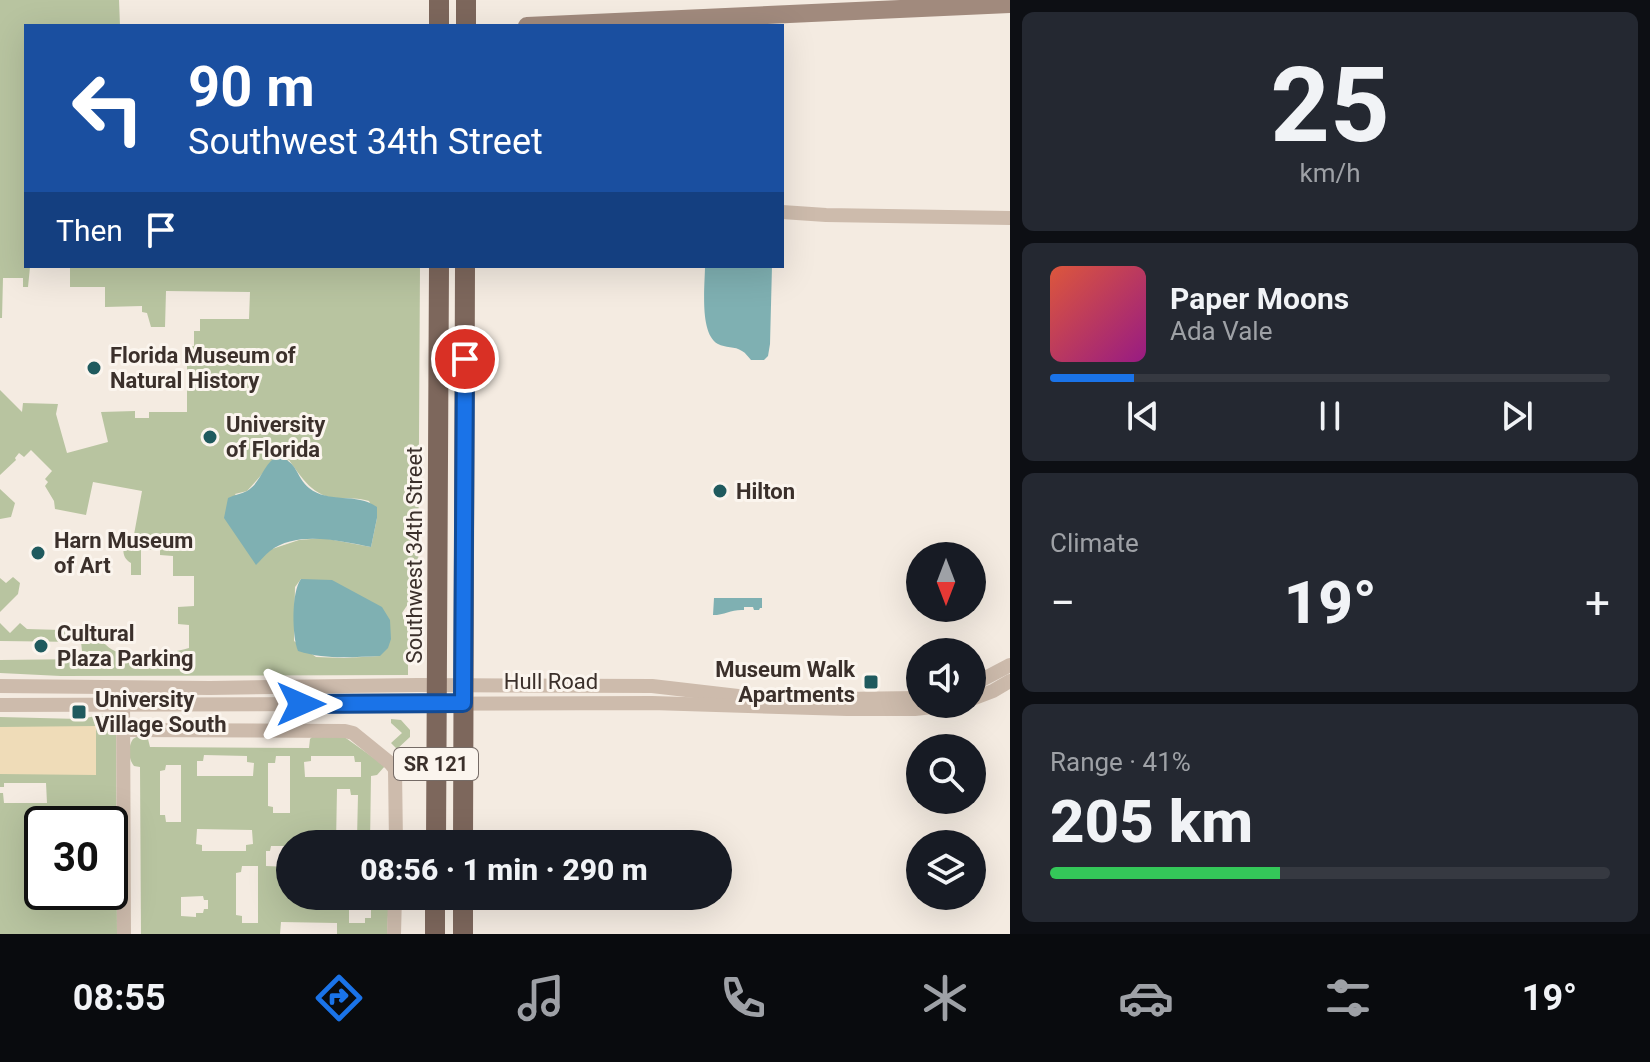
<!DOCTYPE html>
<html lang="en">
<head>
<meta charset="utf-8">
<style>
  body { margin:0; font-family:Roboto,sans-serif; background:#242831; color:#f1f3f6; height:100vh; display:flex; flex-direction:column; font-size:30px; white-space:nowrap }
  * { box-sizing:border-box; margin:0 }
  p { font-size:26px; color:#9ea1a6 }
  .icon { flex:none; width:44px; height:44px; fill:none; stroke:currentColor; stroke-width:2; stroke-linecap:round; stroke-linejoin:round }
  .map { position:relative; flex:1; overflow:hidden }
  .drawer { display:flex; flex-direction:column; gap:12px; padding:12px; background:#0d0f14; width:640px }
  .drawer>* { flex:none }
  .banner { position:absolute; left:24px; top:24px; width:760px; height:244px; border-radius:0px; box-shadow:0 8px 32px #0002; background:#1a4fa0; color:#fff; overflow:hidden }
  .needle { width:52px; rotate:180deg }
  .buttons { position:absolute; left:906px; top:542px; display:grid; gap:16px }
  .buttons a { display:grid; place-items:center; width:80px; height:80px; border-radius:50%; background:#171b24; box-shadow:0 8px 32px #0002; font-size:40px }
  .speed { position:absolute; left:24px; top:806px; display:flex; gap:16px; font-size:40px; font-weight:700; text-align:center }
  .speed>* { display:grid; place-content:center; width:104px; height:104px; border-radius:50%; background:#171b24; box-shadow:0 8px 32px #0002; line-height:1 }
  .speed .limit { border:4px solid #111; border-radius:12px; background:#fff; color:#111 }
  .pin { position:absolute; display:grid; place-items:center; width:68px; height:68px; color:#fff; margin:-34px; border:4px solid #fff; border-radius:50%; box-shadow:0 2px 8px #0007 }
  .me { position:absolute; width:88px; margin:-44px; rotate:90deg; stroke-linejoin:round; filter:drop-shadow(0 0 6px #0008) }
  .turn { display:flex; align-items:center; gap:28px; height:168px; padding:0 32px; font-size:36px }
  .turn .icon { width:104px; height:104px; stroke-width:2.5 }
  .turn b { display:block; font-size:56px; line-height:68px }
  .then { display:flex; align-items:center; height:76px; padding:0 32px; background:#0003; gap:16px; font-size:30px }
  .big { font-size:60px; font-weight:800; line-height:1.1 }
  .drawer .card { flex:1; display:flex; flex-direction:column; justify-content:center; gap:12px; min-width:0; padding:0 28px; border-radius:12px; background:#242831 }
  .drawer .dial { align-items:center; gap:0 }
  .dial b { font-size:104px; line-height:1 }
  .song { display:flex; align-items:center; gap:24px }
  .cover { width:96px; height:96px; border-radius:12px; background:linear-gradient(135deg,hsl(10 70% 55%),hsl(310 70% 35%)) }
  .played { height:8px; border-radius:4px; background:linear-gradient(90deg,#1a73e8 15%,#363941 15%) }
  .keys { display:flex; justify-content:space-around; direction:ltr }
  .heat { display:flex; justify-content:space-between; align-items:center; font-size:44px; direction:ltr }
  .charge { height:12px; border-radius:6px; background:linear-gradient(90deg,#34c759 41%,#363941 0) }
  .trip { position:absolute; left:276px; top:830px; width:456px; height:80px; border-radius:40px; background:#171b24; box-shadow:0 8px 32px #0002; font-weight:800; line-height:80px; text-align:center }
  .dock { display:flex; height:128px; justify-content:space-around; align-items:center; background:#090b0e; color:#9ea1a6 }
  .dock .icon { width:56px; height:56px }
  .dock .selected { color:#1a73e8 }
  .dock b { font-size:36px; color:#f1f3f6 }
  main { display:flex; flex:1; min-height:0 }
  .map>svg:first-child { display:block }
  .green { fill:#b8c4a0; fill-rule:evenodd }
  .sand { fill:#efdcb8 }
  .water { fill:#7fb0b2 }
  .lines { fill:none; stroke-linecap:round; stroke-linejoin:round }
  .minor { stroke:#cdbbac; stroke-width:14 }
  .secondary { stroke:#a18a7d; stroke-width:18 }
  .primary { stroke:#7d675c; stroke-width:20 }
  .route-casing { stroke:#114b97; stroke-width:20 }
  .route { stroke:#1a73e8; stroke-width:14 }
  .poi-dot { fill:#1f5a5e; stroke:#fbf5ee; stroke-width:3 }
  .labels { text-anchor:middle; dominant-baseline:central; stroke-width:6; stroke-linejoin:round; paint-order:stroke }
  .shield { fill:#fbf5ee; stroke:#756b66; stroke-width:2 }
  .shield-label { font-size:20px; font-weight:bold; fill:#3b302b }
  .poi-label { font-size:22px; font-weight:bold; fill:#3b302b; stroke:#fbf5ee; text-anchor:start }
  .street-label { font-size:22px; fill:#3b302b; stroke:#fbf5ee }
</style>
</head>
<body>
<main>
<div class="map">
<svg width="1010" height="934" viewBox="0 0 1010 934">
  <rect width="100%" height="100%" fill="#f4ebe1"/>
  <g class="green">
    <path d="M 0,0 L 119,0 L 120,26 L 26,26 L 26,266 L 420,266 L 418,608 L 408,604 L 402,613 L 404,620 L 414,633 L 414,653 L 408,661 L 408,675 L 61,676 L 0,673 L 0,660 L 86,659 L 82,651 L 81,642 L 0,641 L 0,623 L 10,633 L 20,623 L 27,629 L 96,631 C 112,667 158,656 189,648 L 189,625 L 178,624 L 178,607 L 194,606 L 194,576 L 173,576 L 173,556 L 160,555 L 160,549 L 141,550 L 141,575 L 131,575 L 131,563 C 121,557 123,549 125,539 L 133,540 L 142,491 L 93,482 L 86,515 L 55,509 L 54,501 L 45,486 L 48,482 L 45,479 L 52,471 L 31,450 L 24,457 L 19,453 L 15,458 L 16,460 L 0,475 L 0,390 L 22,412 L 23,403 L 58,404 L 56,414 L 67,453 L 108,442 L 101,412 L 135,411 L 135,418 L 149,418 L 149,412 L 187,412 L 187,346 L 194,346 L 194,331 L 200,331 L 200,319 L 249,319 L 250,292 L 166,291 L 165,327 L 151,327 L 147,313 L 142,312 L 142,306 L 105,307 L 105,287 L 70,287 L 70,268 L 30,267 L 28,287 L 23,287 L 23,278 L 3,278 L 2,318 L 0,318 ZM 289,460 C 301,477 314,498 338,498 C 349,498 358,498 369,501 L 377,518 L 371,547 L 323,538 L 299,540 L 272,549 L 235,494 L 247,491 L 263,473 ZM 301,579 L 380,656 L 344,658 L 316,657 L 294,641 L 295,587 Z"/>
    <path d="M 0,489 L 15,503 L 11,517 L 0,519 Z"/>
    <path d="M 13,577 L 20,583 L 18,594 L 0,612 L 0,578 L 6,583 Z"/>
    <path d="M 96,716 L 113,716 L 116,727 L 117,934 L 0,934 L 0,793 L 3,793 L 4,803 L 47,803 L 46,783 L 4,783 L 4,787 L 0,787 L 0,717 L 80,719 ZM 42,824 L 110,824 L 110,892 L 42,892 Z"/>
    <path d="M 391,719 L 401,720 L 410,730 L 410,737 L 397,749 L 391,743 L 402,733 L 391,723 Z"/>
    <path d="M 138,736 L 148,739 L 150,747 L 309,748 L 310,739 L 312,737 L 343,736 L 385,766 L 377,775 L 371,776 L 370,844 L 351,844 L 351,840 L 357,839 L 358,795 L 351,795 L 350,789 L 337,789 L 336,844 L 290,844 L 290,846 L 271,846 L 270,851 L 266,851 L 266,866 L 290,867 L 290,896 L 349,896 L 349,923 L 365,923 L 365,918 L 371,918 L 371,896 L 389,896 L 387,934 L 337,934 L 337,923 L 281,922 L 280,934 L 141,934 L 140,767 L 134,766 C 128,759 128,746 133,739 ZM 204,755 L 247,756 L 247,762 L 254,763 L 253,776 L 197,776 L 197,761 L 203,761 ZM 276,756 L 290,756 L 290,813 L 273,813 L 273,807 L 268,806 L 268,763 L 275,763 ZM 311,756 L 354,756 L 355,762 L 361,762 L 361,777 L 305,777 L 304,762 L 311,761 ZM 166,765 L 181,765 L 181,822 L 166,822 L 165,815 L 160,815 L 160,771 L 165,770 ZM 197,829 L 252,830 L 253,844 L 246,845 L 246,851 L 202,851 L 202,845 L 196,844 ZM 242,866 L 258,866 L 258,923 L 242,923 L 242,916 L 236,915 L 236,873 L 241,872 ZM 203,896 L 204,900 L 208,900 L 208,909 L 204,909 L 203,913 L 196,913 L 196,917 L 181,916 L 181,897 Z"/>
  </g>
  <path class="sand" d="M 96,726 L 96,775 L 0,774 L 0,727 Z"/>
  <g class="water">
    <path d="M 705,266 L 772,266 L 770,344 L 768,356 L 764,360 L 751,360 C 748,357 746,353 742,351 C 735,346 725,348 718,344 C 699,334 705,285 705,266 Z"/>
    <path d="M 278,456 C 299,463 295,476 309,488 C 329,504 356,492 377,507 L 377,518 L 371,547 C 341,541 297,530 270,551 C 265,555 260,561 256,565 L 224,518 L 228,498 C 234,495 241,494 247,491 C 261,483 264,462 278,456 Z"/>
    <path d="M 301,579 L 332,580 L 382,607 L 390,620 L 391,639 L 388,648 L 380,656 C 352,657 326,660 298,651 C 292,636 291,592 301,579 Z"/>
    <path d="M 714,598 L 762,598 L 762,608 L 760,608 L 759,610 L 754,610 L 753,607 L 744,607 L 744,610 C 732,609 725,615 713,615 Z"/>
  </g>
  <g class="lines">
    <g class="minor">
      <path d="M 782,212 L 826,215 L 1010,218"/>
      <path d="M 972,685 L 1010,665"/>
      <path d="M 0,686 L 210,688 L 418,685 L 652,686 L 738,696 L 836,699 L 920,698"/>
      <path d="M 123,696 L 124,934"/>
      <path d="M 972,699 L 993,691 L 1010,681"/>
      <path d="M 0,705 L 652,703 L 847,709 L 915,709 L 958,704"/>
      <path d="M 123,730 L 345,731 L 353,733 L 390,763 L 395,769 L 396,844"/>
      <path d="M 394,934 L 395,896"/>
    </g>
    <path class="secondary" d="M 527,26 L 1010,4"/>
    <g class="primary">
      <path d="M 439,26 L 439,0"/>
      <path d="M 466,26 L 466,0"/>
      <path d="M 436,844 L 439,266"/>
      <path d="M 463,844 L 465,266"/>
      <path d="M 435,934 L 435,896"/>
      <path d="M 463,934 L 463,896"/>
    </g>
  </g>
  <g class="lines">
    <defs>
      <path id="route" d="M 301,704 L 463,703 L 465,359"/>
    </defs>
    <use href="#route" class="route-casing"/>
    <use href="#route" class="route"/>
  </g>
  <g class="poi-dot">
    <circle cx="94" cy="368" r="8"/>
    <circle cx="210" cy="437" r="8"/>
    <circle cx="720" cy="491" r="8"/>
    <circle cx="38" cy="553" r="8"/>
    <circle cx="41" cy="646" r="8"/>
    <rect x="863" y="674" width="16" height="16" rx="4"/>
    <rect x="71" y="704" width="16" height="16" rx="4"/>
  </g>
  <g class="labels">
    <rect class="shield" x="394" y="748" width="84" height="32" rx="6"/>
    <g class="shield-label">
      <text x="436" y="764">SR 121</text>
    </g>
    <g class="poi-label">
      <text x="110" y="355">Florida Museum of<tspan x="110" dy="25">Natural History</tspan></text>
      <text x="226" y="424">University<tspan x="226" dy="25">of Florida</tspan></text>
      <text x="736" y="491">Hilton</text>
      <text x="54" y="540">Harn Museum<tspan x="54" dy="25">of Art</tspan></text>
      <text x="57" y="633">Cultural<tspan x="57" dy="25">Plaza Parking</tspan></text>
      <text x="855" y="669" text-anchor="end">Museum Walk<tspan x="855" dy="25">Apartments</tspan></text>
      <text x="95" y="699">University<tspan x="95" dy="25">Village South</tspan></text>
    </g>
    <g class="street-label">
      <text transform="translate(414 555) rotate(-90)">Southwest 34th Street</text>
      <text x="551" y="681">Hull Road</text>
    </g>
  </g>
</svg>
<div class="buttons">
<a><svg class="needle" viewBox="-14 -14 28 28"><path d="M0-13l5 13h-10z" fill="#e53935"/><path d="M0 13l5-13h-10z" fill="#9ea1a6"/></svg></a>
<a><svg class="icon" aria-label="sound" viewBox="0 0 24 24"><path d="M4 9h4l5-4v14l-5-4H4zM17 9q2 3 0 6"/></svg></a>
<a><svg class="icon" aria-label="search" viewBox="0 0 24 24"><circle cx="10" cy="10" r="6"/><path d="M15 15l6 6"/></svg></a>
<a><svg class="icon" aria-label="layers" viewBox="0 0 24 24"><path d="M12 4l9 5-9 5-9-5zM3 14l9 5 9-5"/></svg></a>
</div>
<div class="speed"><div class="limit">30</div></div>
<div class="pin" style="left:465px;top:359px;background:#d93025"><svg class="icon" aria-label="arrive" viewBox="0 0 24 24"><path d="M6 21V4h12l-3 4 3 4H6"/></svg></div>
<svg class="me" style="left:301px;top:704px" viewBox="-20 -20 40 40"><path d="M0-17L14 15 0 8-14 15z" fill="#1a73e8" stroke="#fff" stroke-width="4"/></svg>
<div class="trip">08:56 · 1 min · 290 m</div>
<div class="banner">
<div class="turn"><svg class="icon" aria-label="left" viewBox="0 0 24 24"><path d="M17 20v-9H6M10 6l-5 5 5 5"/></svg><div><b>90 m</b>Southwest 34th Street</div></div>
<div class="then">Then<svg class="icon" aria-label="arrive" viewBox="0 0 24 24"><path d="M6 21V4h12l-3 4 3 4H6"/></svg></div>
</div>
</div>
<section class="drawer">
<div class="card dial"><b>25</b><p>km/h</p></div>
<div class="card">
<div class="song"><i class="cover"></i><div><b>Paper Moons</b><p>Ada Vale</p></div></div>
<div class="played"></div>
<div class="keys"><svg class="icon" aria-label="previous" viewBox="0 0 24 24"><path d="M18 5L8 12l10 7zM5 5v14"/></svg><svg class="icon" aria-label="pause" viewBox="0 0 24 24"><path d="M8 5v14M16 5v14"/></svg><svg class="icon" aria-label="next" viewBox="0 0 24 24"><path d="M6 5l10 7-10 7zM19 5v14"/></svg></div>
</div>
<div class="card"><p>Climate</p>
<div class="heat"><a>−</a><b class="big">19°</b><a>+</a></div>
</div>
<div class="card"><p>Range · 41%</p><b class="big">205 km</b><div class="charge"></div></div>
</section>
</main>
<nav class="dock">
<b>08:55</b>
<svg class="icon selected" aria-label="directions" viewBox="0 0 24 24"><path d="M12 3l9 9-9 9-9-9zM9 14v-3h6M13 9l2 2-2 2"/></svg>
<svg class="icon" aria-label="music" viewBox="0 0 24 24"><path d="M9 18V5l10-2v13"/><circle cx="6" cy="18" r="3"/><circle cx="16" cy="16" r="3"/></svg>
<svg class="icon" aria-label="phone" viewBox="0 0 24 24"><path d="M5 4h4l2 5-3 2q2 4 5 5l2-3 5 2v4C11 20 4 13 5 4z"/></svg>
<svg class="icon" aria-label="climate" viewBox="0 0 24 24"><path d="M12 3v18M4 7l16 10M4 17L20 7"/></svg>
<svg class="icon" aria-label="car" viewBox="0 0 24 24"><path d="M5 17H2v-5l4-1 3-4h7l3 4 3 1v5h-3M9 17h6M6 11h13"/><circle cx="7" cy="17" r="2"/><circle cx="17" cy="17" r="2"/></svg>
<svg class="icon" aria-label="filters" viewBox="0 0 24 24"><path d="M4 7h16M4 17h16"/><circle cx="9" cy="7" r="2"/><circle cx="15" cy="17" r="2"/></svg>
<b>19°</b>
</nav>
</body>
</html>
